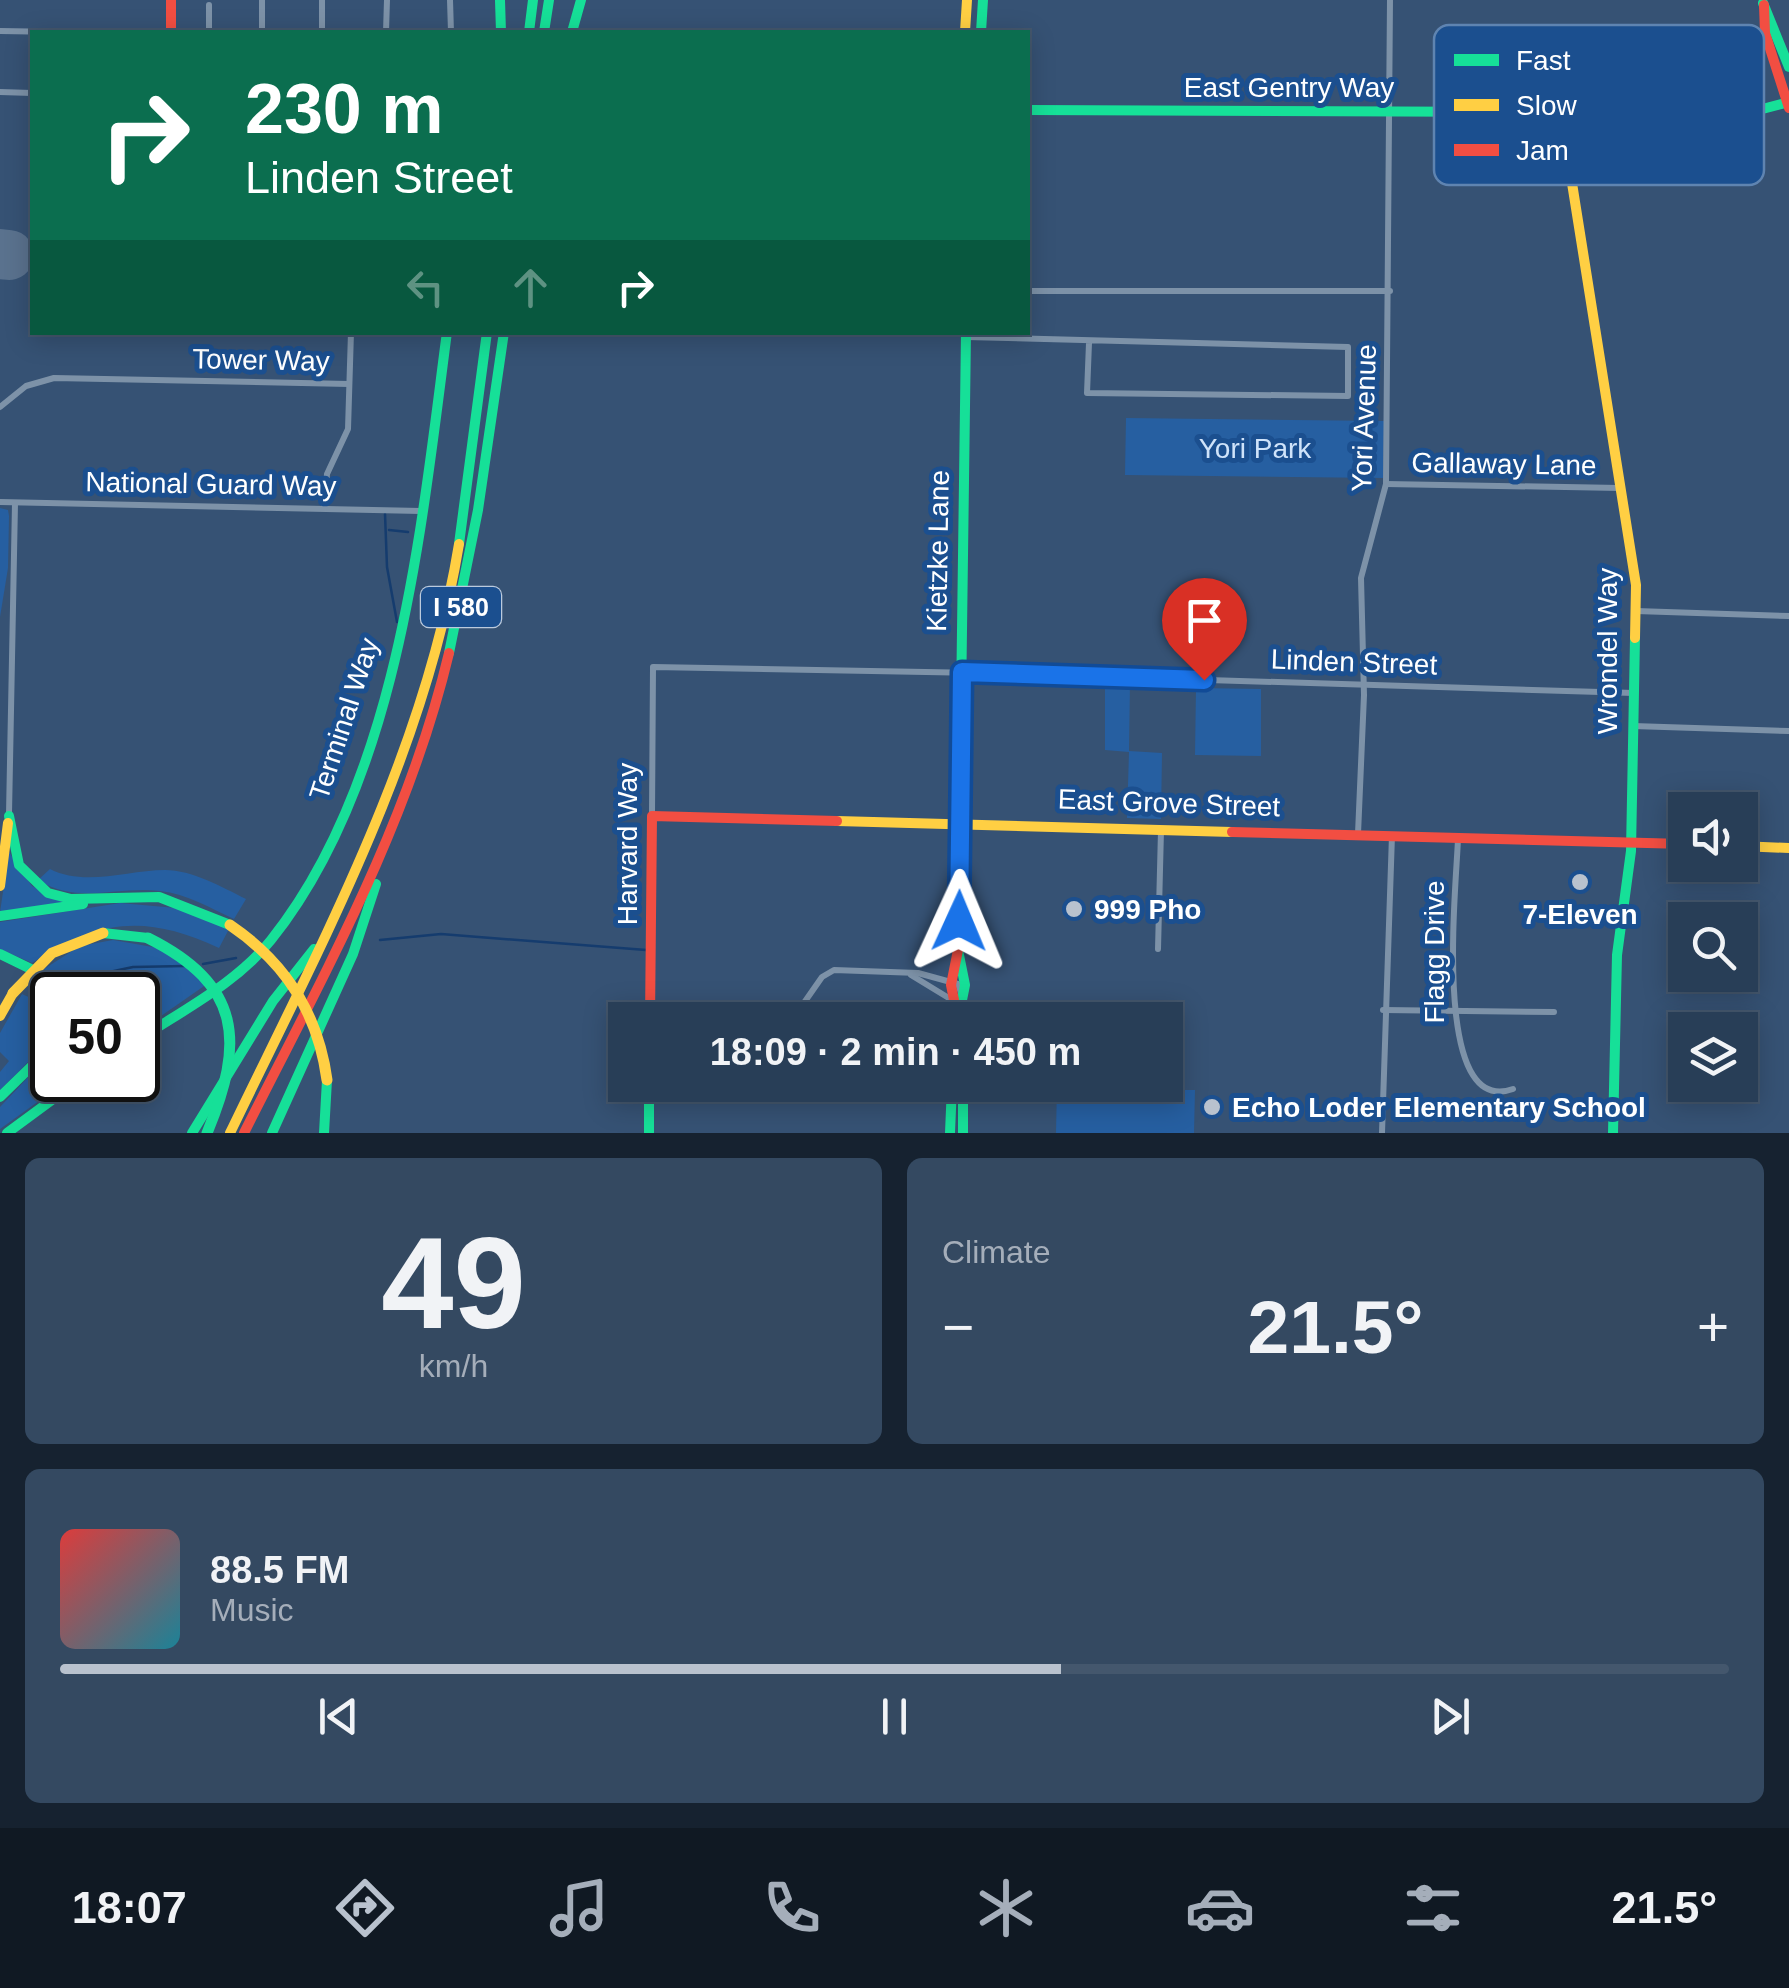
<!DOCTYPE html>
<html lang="en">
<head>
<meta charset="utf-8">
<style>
  body { margin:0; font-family:Helvetica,sans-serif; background:#344961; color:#f1f3f6; height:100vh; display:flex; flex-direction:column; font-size:38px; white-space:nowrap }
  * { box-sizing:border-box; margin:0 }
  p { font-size:32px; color:#a5aeba }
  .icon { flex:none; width:55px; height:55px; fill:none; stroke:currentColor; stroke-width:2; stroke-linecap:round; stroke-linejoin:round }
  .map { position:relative; height:1133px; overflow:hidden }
  .panel { display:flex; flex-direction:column; gap:25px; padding:25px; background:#162230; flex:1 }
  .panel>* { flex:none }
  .top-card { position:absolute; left:30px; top:30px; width:1000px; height:305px; border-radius:0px; box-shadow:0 5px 25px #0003,0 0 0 2px #44576d; background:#0b6e4f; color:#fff; overflow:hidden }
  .buttons { position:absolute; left:1668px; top:792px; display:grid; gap:20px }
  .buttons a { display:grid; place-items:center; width:90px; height:90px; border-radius:0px; background:#283e57; box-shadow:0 5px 25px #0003,0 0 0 2px #44576d; font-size:50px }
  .speed { position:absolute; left:30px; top:972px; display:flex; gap:20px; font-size:50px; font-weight:700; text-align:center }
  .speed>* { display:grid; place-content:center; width:130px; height:130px; border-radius:50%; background:#283e57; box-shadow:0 5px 25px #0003,0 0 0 2px #44576d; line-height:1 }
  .speed .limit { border:5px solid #111; border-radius:15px; background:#fff; color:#111 }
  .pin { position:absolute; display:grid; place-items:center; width:85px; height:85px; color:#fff; margin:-102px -42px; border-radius:50% 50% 50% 0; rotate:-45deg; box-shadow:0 0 10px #0007 }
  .pin .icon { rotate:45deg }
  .me { position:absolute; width:110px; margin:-55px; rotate:1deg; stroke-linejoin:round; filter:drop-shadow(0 0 8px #0008) }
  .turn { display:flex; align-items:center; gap:35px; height:210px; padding:0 50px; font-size:45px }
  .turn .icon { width:130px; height:130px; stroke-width:2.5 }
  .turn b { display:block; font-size:70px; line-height:85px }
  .lanes { display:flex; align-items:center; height:95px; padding:0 50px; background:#0003; justify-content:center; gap:50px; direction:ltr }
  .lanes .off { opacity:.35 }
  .big { font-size:75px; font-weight:800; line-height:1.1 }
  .panel .tile { flex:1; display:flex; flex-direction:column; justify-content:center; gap:15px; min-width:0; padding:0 35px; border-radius:15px; background:#344961 }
  .panel .dial { align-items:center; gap:0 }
  .dial b { font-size:130px; line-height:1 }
  .song { display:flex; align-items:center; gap:30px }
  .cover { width:120px; height:120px; border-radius:15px; background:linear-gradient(135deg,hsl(0 70% 55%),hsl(190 70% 35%)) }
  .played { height:10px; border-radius:5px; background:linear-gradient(90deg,#b9c2ce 60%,#44576d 60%) }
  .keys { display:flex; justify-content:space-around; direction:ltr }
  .heat { display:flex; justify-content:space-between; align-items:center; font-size:55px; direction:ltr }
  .panel .tiles { flex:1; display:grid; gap:25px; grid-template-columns:1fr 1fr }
  .tile:last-child { grid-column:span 2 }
  .trip { position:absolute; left:608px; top:1002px; width:575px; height:100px; border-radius:0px; background:#283e57; box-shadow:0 5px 25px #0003,0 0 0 2px #44576d; font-weight:800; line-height:100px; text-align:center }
  .menu { display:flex; height:160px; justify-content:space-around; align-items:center; background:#101923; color:#a5aeba }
  .menu .icon { width:70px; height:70px }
  .menu .current { color:#b9c2ce }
  .menu b { font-size:45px; color:#f1f3f6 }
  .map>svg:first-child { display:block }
  .green { fill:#265fa1 }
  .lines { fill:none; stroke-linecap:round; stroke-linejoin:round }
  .stream { stroke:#153c6e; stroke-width:2.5 }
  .runway { stroke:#5a728e; stroke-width:50 }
  .street { stroke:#7d92a8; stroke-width:6 }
  .fast { stroke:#16e098; stroke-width:10 }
  .slow { stroke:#ffcf43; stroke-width:10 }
  .jam { stroke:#f24e42; stroke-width:10 }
  .fast-bridge { stroke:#16e098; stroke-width:11 }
  .slow-bridge { stroke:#ffcf43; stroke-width:11 }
  .route-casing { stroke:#114b97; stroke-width:25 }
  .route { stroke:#1a73e8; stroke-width:18 }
  .poi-dot { fill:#b9c2ce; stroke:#1b4f8f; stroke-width:4 }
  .labels { text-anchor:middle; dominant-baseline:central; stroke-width:10; stroke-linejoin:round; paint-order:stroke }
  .shield { fill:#1b4f8f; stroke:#bbcadd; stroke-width:2.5 }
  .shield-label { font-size:25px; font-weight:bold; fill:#fff }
  .street-label { font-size:28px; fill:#fff; stroke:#1b4f8f }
  .park-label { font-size:28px; fill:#cfe3fa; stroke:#1b4f8f }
  .poi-label { font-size:28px; font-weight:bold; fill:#fff; stroke:#1b4f8f; text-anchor:start }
  .key { fill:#1b4f8f; stroke:#5f84b1; stroke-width:2.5 }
  .key-label { font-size:28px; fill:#fff }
</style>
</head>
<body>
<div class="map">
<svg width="1789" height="1133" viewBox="0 0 1789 1133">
  <rect width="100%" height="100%" fill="#365274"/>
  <g class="green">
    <path d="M 1126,418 L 1384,421 L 1383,478 L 1125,475 Z"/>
    <path d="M 0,508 L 8,510 L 9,516 L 8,568 L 0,617 Z"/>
    <path d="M 1105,684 L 1130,685 L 1129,751 L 1162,753 L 1161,819 L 1127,818 L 1129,752 L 1105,750 Z"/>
    <path d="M 1196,688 L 1261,689 L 1261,756 L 1195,755 Z"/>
    <path d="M 9,852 L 32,886 L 64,902 L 0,912 Z"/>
    <path d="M 50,869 C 85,887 128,870 165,870 C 192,870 222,887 246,899 L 234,919 C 210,908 187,894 160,891 C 117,886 77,905 38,880 Z"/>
    <path d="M 120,903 L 176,908 L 229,929 L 219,948 C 146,914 99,919 32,963 L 0,949 L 0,922 Z"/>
    <path d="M 113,940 L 164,949 L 207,984 L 138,1032 L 138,995 L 57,995 L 44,969 L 80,946 Z"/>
    <path d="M 33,978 C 70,1030 37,1053 0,1090 L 0,1072 L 9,1061 L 0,1052 L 0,1033 L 22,994 L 35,1000 Z"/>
    <path d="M 52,1052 L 52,1080 L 68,1080 L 0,1129 L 0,1107 Z"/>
    <path d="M 1057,1085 L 1157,1085 L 1162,1090 L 1195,1090 L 1194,1133 L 1056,1133 Z"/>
  </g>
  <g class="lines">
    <g class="stream">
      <path d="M 385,514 L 387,567 L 397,622"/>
      <path d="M 389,530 L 408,532"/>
      <path d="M 380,940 L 441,934 L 646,950"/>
      <path d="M 203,964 L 236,958"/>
      <path d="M 81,978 L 133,967 L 185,966"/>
    </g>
    <path class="runway" d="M 0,254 L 9,255"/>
    <g class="street">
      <path d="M 262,0 L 262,32"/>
      <path d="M 450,0 L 451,32"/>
      <path d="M 0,31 L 61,32"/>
      <path d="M 209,32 L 209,5"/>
      <path d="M 322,32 L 322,0"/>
      <path d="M 386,32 L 387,0"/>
      <path d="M 0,92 L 32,93"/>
      <path d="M 1028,291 L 1390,291"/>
      <path d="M 966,337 L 1348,347 L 1348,396 L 1087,393 L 1089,343"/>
      <path d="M 0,407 L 26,386 L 54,378 L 349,384"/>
      <path d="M 1386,484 L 1620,488"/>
      <path d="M 0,502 L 421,511"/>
      <path d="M 324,508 L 327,474 L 348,429 L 351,332"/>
      <path d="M 1636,611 L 1789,616"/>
      <path d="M 1633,726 L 1789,731"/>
      <path d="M 9,814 L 15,503"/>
      <path d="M 652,816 L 653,667 L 980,673 L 1634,693"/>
      <path d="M 1358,834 L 1364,695 L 1361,578 L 1386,484 L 1390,0"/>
      <path d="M 1458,838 C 1457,881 1430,1119 1513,1089"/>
      <path d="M 1158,949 L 1161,830"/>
      <path d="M 911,975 L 952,1000"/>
      <path d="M 1383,1010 L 1554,1012"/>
      <path d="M 792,1020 L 822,977 L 834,970 L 918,973 L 958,984 L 963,999"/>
      <path d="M 1382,1133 L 1392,835"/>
    </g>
    <g class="fast">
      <path d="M 500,0 L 501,32"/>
      <path d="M 1763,3 L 1789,67"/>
      <path d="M 529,32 L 533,0"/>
      <path d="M 544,32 L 549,0"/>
      <path d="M 572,32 L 581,0"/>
      <path d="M 981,32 L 983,0"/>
      <path d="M 1028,110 L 1747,113 L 1789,102"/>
      <path d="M 459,544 L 487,332"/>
      <path d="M 449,653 L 478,510 L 504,332"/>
      <path d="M 960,779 L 966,332"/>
      <path d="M 9,816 L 19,865 L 48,893 L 71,899 L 159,897 L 230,925"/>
      <path d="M 0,916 L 83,904"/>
      <path d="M 103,933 L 148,938"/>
      <path d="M 958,950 L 965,985 L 958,1020"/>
      <path d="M 0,954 L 33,970 L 52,1001"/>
      <path d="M 138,1040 C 183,1010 237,983 271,940 C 399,780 421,528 447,332"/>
      <path d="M 649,1085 L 649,1133"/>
      <path d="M 963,1085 L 963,1133"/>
      <path d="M 0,1097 L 38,1060 L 52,1032"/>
      <path d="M 7,1133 L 79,1080"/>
      <path d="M 192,1133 L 273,1001 L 314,949"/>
      <path d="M 272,1133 L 353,954 L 376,884"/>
      <path d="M 324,1133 L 327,1080"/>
      <path d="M 950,1133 L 952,1085"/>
      <path d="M 1613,1133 L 1617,955 L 1631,851 L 1635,638"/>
    </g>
    <g class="slow">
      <path d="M 965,32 L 967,0"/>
      <path d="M 1561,114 L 1636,585 L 1635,638"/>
      <path d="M 837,821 L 1232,832"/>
      <path d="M 1740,846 L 1789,848"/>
      <path d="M 0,886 L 8,823"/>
      <path d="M 0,1016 L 13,993"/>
      <path d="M 230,1133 C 321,944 425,753 459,544"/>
    </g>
    <g class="jam">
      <path d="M 171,0 L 171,32"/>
      <path d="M 1764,5 L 1765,33 L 1789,108"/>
      <path d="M 1232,832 L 1685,844"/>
      <path d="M 650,1020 L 652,816 L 837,821"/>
      <path d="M 958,1020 L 951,985 L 958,950 L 960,779"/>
      <path d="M 244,1133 C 323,976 408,825 449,653"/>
    </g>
    <path class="fast-bridge" d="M 148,938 C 242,985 245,1042 207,1133"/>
    <g class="slow-bridge">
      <path d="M 230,925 C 286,963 318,1013 327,1080"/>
      <path d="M 13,993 L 52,953 L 103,933"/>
    </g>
  </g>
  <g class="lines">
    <defs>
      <path id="route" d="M 959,921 L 962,672 L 1204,680"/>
    </defs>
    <use href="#route" class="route-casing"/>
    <use href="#route" class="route"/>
  </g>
  <g class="poi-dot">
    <circle cx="1580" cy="882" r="10"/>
    <circle cx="1074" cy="909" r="10"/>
    <circle cx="1212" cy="1107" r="10"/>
  </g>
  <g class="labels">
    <rect class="shield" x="421" y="587" width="80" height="40" rx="8"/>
    <g class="shield-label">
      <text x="461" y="607">I 580</text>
    </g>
    <g class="street-label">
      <text x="1289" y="87">East Gentry Way</text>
      <text transform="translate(261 360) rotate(1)">Tower Way</text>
      <text transform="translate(1364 418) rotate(-88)">Yori Avenue</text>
      <text transform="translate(1504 464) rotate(1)">Gallaway Lane</text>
      <text transform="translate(211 484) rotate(1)">National Guard Way</text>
      <text transform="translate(938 551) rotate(-89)">Kietzke Lane</text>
      <text transform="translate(1607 651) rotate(-90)">Wrondel Way</text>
      <text transform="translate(1354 662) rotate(2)">Linden Street</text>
      <text transform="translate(344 719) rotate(-72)">Terminal Way</text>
      <text transform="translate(1169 803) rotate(2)">East Grove Street</text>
      <text transform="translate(627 844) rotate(-90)">Harvard Way</text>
      <text transform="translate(1434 952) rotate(-90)">Flagg Drive</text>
    </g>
    <g class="park-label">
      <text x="1255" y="448">Yori Park</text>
    </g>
    <g class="poi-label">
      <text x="1094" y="909">999 Pho</text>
      <text x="1580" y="914" text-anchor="middle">7-Eleven</text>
      <text x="1232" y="1107">Echo Loder Elementary School</text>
    </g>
  </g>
  <rect x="1434" y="25" width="330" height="160" rx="15" class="key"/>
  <rect x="1454" y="54" width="45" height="12" fill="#16e098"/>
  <rect x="1454" y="99" width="45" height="12" fill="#ffcf43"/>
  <rect x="1454" y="144" width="45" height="12" fill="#f24e42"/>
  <g class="key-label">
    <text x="1516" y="70">Fast</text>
    <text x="1516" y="115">Slow</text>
    <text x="1516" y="160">Jam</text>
  </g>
</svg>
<div class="buttons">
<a><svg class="icon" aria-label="sound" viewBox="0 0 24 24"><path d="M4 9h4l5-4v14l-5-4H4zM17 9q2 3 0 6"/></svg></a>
<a><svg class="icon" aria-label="search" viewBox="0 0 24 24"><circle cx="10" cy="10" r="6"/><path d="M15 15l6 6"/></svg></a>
<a><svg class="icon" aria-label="layers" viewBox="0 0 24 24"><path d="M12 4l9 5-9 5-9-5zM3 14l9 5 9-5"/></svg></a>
</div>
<div class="speed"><div class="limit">50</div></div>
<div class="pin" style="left:1204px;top:680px;background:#d93025"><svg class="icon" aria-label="arrive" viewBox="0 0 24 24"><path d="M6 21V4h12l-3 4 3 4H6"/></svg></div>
<svg class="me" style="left:959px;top:921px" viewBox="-20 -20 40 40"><path d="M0-17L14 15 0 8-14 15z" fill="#1a73e8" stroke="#fff" stroke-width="4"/></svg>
<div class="trip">18:09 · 2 min · 450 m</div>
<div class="top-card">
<div class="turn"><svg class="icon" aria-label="right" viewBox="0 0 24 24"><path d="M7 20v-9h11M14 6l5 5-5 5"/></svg><div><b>230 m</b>Linden Street</div></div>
<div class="lanes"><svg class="icon off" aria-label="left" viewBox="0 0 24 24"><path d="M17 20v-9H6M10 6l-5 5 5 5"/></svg><svg class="icon off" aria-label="ahead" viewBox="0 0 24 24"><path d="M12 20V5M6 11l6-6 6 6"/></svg><svg class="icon" aria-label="right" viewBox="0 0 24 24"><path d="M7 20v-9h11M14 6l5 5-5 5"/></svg></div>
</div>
</div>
<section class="panel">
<div class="tiles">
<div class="tile dial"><b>49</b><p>km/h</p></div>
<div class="tile"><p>Climate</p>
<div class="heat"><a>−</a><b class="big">21.5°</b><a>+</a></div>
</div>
<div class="tile">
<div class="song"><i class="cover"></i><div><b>88.5 FM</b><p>Music</p></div></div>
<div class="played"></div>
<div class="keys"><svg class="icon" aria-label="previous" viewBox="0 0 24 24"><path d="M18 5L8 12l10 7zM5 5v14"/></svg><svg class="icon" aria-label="pause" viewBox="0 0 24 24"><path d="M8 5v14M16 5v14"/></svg><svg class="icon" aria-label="next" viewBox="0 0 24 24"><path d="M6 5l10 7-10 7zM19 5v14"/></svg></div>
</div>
</div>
</section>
<nav class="menu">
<b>18:07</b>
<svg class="icon current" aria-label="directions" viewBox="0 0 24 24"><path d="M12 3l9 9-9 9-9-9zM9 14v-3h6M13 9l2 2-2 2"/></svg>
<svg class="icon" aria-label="music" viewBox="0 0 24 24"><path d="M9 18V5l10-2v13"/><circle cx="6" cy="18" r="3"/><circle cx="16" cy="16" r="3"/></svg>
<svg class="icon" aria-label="phone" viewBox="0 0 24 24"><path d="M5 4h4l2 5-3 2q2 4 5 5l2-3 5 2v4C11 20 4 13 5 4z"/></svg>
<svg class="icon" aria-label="climate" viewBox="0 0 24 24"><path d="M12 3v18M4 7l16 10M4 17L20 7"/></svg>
<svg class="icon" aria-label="car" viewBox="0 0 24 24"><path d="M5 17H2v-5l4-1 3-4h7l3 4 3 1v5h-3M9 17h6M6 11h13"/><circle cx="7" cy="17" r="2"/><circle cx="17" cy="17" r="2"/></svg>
<svg class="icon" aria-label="filters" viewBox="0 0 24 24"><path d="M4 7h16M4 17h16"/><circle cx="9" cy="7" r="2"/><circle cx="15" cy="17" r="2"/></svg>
<b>21.5°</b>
</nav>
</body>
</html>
